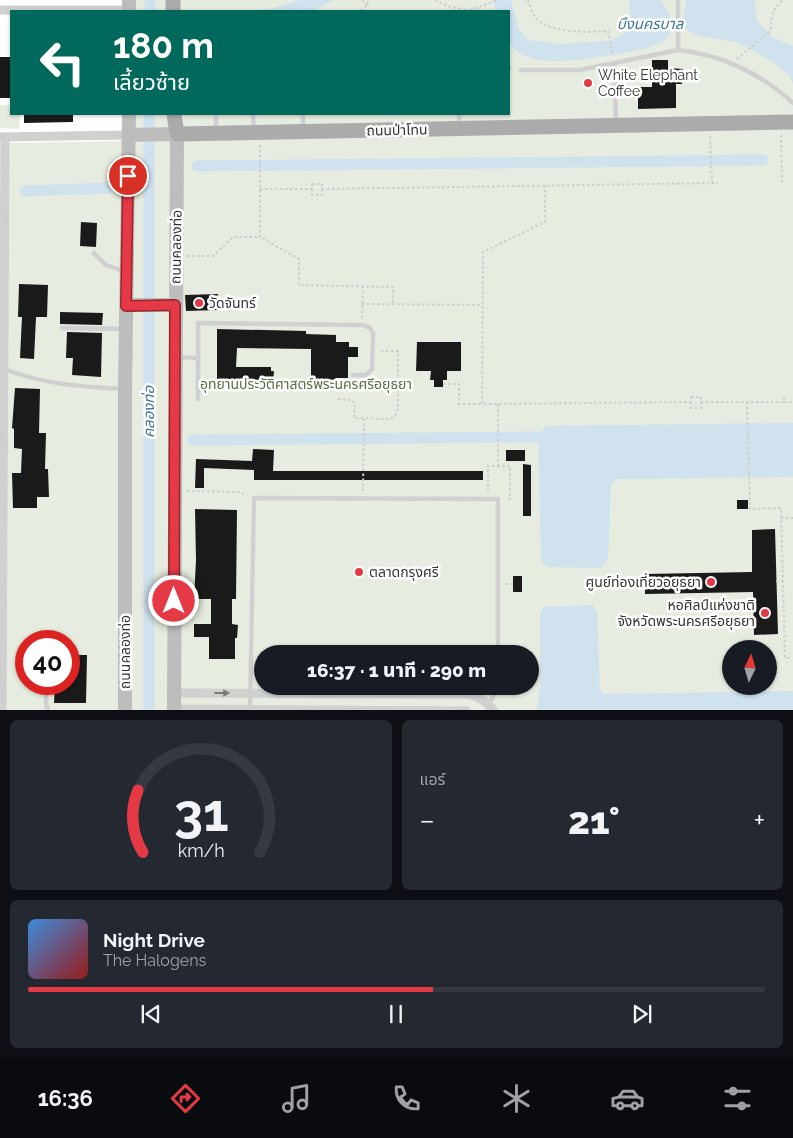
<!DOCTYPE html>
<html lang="th">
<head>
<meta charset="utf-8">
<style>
  body { margin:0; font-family:Raleway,"Noto Sans Thai",sans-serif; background:#242831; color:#f1f3f6; height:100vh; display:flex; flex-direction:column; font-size:19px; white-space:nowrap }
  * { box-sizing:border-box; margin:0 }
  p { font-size:16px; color:#9ea1a6 }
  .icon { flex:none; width:28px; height:28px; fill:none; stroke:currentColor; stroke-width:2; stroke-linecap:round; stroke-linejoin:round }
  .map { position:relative; height:710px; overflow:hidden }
  .side { display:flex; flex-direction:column; gap:10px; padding:10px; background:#0d0f14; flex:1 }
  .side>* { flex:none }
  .top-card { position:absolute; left:10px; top:10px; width:500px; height:105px; border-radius:0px; box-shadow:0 1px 4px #0004; background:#00695c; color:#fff; overflow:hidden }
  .needle { width:32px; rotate:5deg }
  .fabs { position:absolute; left:722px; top:640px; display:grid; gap:10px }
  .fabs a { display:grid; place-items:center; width:55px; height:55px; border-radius:50%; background:#171b24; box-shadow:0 1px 4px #0004; font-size:25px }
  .speed { position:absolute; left:15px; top:630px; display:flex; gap:10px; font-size:25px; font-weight:700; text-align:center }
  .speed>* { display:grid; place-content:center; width:65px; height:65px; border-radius:50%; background:#171b24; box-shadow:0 1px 4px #0004; line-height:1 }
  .speed .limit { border:8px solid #d22; background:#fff; color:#111 }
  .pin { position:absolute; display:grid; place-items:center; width:42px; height:42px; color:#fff; margin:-21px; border:2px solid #fff; border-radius:50%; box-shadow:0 1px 5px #0007 }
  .me { position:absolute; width:55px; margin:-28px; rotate:0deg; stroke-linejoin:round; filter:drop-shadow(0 0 4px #0008) }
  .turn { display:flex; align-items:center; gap:18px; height:105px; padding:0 20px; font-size:22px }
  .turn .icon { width:65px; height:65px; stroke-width:2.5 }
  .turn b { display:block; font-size:35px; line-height:42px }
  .big { font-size:38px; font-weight:800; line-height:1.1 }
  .side .tile { flex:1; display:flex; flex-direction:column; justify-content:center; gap:8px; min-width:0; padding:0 18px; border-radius:8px; background:#242831 }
  .side .dial { align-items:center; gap:0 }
  .dial svg { height:130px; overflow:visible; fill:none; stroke:#363941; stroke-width:7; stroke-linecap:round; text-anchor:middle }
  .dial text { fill:#f1f3f6; stroke:none }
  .song { display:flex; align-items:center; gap:15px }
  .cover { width:60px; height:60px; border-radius:8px; background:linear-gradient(135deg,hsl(210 70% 55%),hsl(0 70% 35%)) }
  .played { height:5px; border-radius:2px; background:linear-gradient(90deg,#e63946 55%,#363941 55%) }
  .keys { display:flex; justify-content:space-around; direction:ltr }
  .heat { display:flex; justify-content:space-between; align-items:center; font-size:28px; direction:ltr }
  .side .tiles { flex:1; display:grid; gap:10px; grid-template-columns:1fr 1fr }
  .tile:last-child { grid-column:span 2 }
  .trip { position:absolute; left:254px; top:645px; width:285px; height:50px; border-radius:25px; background:#171b24; box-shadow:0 1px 4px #0004; font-weight:800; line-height:50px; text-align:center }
  .tab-bar { display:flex; height:80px; justify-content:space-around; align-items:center; background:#090b0e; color:#9ea1a6 }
  .tab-bar .icon { width:35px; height:35px }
  .tab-bar .active { color:#e63946 }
  .tab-bar b { font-size:22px; color:#f1f3f6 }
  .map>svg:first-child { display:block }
  .green { fill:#e6ecdf; fill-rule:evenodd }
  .water { fill:#cfe2ee }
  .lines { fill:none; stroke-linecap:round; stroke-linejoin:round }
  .canal { stroke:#cfe2ee; stroke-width:11 }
  .building { fill:#1a1a1a }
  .path { stroke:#cdcdcd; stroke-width:2; stroke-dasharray:2.5 2.5; stroke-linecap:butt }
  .lane { stroke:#d0d0d0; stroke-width:4.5 }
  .street { stroke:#d0d0d0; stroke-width:9 }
  .secondary { stroke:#bdbdbd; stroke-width:14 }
  .primary { stroke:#ababab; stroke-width:15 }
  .oneway { fill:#7a7a7a }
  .route-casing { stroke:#96252e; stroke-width:12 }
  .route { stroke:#e63946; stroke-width:9 }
  .poi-dot { fill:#e63946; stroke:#fff; stroke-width:2 }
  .labels { text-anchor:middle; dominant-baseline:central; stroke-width:5; stroke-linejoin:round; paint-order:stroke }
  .poi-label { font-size:14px; fill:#333; stroke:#fff; text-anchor:start }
  .street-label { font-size:14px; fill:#333; stroke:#fff }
  .park-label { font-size:14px; fill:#56703f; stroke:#fff }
  .water-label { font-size:15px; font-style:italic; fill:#3f7597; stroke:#fff }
</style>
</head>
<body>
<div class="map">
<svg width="793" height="711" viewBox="0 0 793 711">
  <rect width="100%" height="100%" fill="#fff"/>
  <g class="green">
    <path d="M 135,0 L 793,0 L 793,710 L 0,710 L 0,143 L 134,141 L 134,114 L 509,114 L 509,11 L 134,11 ZM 26,641 L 69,641 L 69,684 L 26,684 ZM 731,649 L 769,649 L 769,686 L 731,686 ZM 262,654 L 530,654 L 530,686 L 262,686 Z"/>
    <path d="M 0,105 L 11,105 L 11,114 L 20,114 L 19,129 L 0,128 Z"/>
  </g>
  <g class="water">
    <path d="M 298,0 L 333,0 L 313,11 L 255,11 L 271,9 Z"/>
    <path d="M 493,0 L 511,0 L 519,29 L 528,40 L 560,44 L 610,41 L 631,29 L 629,0 L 661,0 C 662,5 667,8 669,13 C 670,17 672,27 671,32 C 670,34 667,39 664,41 C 648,52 569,63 548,61 C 537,60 521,57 513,48 C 505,40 509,22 509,11 L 496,11 Z"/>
    <path d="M 686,0 L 755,0 L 757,21 L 772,37 L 793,46 L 793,84 L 789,75 L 774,63 L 740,43 L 701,36 L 686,30 L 683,20 Z"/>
    <path d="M 793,423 L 793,477 L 617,479 L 611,486 L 608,559 L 602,568 L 547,567 L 541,560 L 538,437 L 546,426 Z"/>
    <path d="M 592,605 L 597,612 L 600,689 L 603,694 L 793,691 L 793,710 L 537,710 L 540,687 L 540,614 L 543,607 Z"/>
  </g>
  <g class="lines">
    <g class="canal">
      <path d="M 150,11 L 150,0"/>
      <path d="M 197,166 L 763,160"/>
      <path d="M 25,191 L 109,188"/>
      <path d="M 193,440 L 550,437 L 553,439"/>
      <path d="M 149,711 L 149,114"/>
    </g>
  </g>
  <g class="building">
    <rect x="0" y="57" width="11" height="41"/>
    <path d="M 652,60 L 668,60 L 668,68 L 683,69 L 682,84 L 676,84 L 676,108 L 638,109 L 638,87 L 652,87 Z"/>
    <path d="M 24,114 L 73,114 L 73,122 L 24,123 Z"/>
    <path d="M 81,222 L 97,223 L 96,247 L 80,246 Z"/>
    <path d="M 19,284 L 48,285 L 47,317 L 36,317 L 34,359 L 20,358 L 22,317 L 18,317 Z"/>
    <path d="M 218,294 L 218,310 L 186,311 L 185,295 Z"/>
    <path d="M 60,312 L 103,313 L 102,325 L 60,324 Z"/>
    <path d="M 217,329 L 306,331 L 306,334 L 336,335 L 336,342 L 349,342 L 349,347 L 358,347 L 358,357 L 348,357 L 348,378 L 336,378 L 336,384 L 311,384 L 311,349 L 237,348 L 236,367 L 271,367 L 271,371 L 274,371 L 273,383 L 258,383 L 258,385 L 217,385 Z"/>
    <path d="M 67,332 L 102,333 L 101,377 L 72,375 L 73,358 L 66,358 Z"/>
    <path d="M 417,342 L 461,342 L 461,371 L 447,371 L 447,380 L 443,380 L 443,387 L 434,387 L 434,380 L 430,380 L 431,371 L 416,371 Z"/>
    <path d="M 15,388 L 40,389 L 39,433 L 46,433 L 45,469 L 48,469 L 49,497 L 37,497 L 37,508 L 13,508 L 12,473 L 21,473 L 22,449 L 14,448 L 14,429 L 12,428 Z"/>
    <path d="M 253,449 L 274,450 L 273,471 L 483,471 L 483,480 L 254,480 L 254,470 L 204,468 L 204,488 L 195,488 L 196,459 L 252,461 Z"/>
    <rect x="506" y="450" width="19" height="11"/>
    <path d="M 523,464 L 531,465 L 531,516 L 523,516 Z"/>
    <rect x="737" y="500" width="11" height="9"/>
    <path d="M 195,509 L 237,510 L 236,599 L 232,599 L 232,624 L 238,625 L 237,638 L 235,638 L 235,659 L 209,659 L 209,637 L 194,637 L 194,624 L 211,624 L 211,599 L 194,599 L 196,560 Z"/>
    <path d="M 775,529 L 778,634 L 754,635 L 753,592 L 645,594 L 645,574 L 752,572 L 752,530 Z"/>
    <rect x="513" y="576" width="9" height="16"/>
    <path d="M 69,655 L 87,655 L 86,703 L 54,703 L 55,684 L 69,684 Z"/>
  </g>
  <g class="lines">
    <g class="path">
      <path d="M 362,0 L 367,5"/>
      <path d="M 435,0 L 448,6 L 470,11"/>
      <path d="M 528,0 C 530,6 532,14 536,18 C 550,34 588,32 608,31 L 613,55"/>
      <path d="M 470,10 L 498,0"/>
      <path d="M 361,11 L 367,5 L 368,0"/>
      <path d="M 737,59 L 771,30 C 771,16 772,9 783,0"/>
      <path d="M 509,67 L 514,69"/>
      <path d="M 781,135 L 782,182"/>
      <path d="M 710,136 L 712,183"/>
      <path d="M 260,145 L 260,237 L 299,259 L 299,285 L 393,287 L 393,305"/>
      <rect x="312" y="184" width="10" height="11"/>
      <path d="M 545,185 L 545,222 L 483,252 L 482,404 L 691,402"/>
      <path d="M 260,189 L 312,189"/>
      <path d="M 322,189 L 718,183"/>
      <path d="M 187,256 L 213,256 L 233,237 L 260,237"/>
      <path d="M 362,304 L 482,305"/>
      <path d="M 362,318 L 363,286"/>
      <path d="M 443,384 L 459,384 L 459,404 L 482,404"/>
      <rect x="691" y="397" width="10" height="11"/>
      <path d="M 338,399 L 352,400 L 355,404 L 354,418 L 389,419 L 395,416 L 398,409 L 398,351 L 381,351"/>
      <path d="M 701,402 L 784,402 L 784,395"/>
      <path d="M 747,402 L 750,509 L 781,508 L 785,658 L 790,658"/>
      <path d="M 784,402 L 793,402"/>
      <path d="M 498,404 L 498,466"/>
      <path d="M 187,491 L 239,492 L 247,495"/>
      <path d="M 363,491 L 364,419"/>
      <path d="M 488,492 L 488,466 L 510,466 L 510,499 L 506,499"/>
      <path d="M 781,518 L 793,518"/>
      <path d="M 776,581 L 783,581"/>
      <path d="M 506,584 L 513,584"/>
      <path d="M 627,584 L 645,584"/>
    </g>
    <g class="lane">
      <path d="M 678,50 L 678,0"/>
      <path d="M 614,64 L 616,122"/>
      <path d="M 521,70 L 580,70 L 678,50 C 720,54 762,74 793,103"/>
      <path d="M 216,114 L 216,130"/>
      <path d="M 253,114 L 254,130"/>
      <path d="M 303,114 L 303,128"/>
      <path d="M 459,114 L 459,127"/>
      <path d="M 94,253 L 106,265 L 123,271"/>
      <path d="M 62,328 L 125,329"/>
      <path d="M 179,357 L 198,358"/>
      <path d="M 4,369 C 42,384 82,387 124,389"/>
      <path d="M 198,399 L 198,323 L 362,325 L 369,327 L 373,333 L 372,369 L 366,375 L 353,375"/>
      <path d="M 46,684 L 46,703 L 48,711"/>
      <path d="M 250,709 L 254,498 L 498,499 L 498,654"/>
      <path d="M 487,711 L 497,686"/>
    </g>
    <g class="street">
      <path d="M 0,10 L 129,10"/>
      <path d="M 0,137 L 129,135"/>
      <path d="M 174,693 L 468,694 C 479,697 487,701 494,711"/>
      <path d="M 174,709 L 466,711"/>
      <path d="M 2,711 L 5,137"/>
    </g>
    <g class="secondary">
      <path d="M 129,11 L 129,0"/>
      <path d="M 129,135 L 177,134 L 174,711"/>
      <path d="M 127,305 L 175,305"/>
      <path d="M 125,711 L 125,389 L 129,114"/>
    </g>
    <g class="primary">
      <path d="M 173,0 L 173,11"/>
      <path d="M 174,114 L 177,134 L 793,122"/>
    </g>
  </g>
  <defs><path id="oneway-solid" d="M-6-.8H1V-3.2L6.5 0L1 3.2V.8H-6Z" transform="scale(1.25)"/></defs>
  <use class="oneway" href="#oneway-solid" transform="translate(222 693)"/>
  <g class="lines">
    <defs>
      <path id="route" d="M 128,176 L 126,306 L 175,305 L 174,601"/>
    </defs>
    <use href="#route" class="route-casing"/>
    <use href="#route" class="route"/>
  </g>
  <g class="poi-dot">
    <circle cx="588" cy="83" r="5"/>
    <circle cx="199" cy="303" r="5"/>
    <circle cx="359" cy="572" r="5"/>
    <circle cx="711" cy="582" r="5"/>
    <circle cx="765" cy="613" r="5"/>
  </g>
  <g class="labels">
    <g class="poi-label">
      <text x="598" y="75">White Elephant<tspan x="598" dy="16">Coffee</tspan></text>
      <text x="209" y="303">วัดจันทร์</text>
      <text x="369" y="572">ตลาดกรุงศรี</text>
      <text x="701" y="582" text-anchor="end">ศูนย์ท่องเที่ยวอยุธยา</text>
      <text x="755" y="605" text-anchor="end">หอศิลป์แห่งชาติ<tspan x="755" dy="16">จังหวัดพระนครศรีอยุธยา</tspan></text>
    </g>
    <g class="street-label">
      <text transform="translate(397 130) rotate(-1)">ถนนป่าโทน</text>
      <text transform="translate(176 247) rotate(-89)">ถนนคลองท่อ</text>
      <text transform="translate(125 652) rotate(-90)">ถนนคลองท่อ</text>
    </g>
    <g class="park-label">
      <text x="306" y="384">อุทยานประวัติศาสตร์พระนครศรีอยุธยา</text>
    </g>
    <g class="water-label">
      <text x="650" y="24">บึงนครบาล</text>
      <text transform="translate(149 412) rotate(-90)">คลองท่อ</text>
    </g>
  </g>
</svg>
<div class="fabs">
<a><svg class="needle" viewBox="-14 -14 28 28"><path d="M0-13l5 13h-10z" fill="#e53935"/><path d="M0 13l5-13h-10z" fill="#9ea1a6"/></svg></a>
</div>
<div class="speed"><div class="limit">40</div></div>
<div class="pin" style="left:128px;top:176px;background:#d93025"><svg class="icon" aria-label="arrive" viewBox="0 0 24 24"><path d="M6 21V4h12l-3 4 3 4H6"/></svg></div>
<svg class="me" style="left:174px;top:601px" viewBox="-20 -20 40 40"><circle r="17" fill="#e63946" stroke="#fff" stroke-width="3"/><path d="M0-11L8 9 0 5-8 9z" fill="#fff"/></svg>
<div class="trip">16:37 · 1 นาที · 290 m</div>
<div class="top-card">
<div class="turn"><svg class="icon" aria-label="left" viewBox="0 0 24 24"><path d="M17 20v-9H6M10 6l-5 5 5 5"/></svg><div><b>180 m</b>เลี้ยวซ้าย</div></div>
</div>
</div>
<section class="side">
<div class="tiles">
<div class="tile dial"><svg viewBox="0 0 100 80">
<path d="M14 69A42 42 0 1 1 86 69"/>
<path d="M14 69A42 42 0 0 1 11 31" stroke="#e63946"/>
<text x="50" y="56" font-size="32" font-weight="700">31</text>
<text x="50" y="72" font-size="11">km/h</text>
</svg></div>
<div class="tile"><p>แอร์</p>
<div class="heat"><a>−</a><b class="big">21°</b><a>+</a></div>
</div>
<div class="tile">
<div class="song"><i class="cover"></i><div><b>Night Drive</b><p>The Halogens</p></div></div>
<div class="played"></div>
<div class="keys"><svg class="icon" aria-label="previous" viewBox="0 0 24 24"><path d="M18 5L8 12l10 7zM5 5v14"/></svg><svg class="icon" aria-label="pause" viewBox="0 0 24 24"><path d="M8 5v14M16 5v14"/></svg><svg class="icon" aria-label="next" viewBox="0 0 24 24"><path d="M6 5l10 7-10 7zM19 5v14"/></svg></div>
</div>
</div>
</section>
<nav class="tab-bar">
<b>16:36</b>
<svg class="icon active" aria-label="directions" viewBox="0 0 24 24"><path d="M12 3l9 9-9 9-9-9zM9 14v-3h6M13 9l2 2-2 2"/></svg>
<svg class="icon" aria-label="music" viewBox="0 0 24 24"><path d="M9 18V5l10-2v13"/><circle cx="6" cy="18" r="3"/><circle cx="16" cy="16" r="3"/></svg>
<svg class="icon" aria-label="phone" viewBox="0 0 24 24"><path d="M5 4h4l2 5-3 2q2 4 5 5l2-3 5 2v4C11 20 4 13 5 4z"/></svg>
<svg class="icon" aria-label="climate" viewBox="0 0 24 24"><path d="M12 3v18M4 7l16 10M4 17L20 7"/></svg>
<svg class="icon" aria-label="car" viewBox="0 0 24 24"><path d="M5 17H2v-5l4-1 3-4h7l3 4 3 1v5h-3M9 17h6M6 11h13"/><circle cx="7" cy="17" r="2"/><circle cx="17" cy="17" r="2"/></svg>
<svg class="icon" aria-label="filters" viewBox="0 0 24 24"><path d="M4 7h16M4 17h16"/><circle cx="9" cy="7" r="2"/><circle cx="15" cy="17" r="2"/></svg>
</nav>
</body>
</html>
